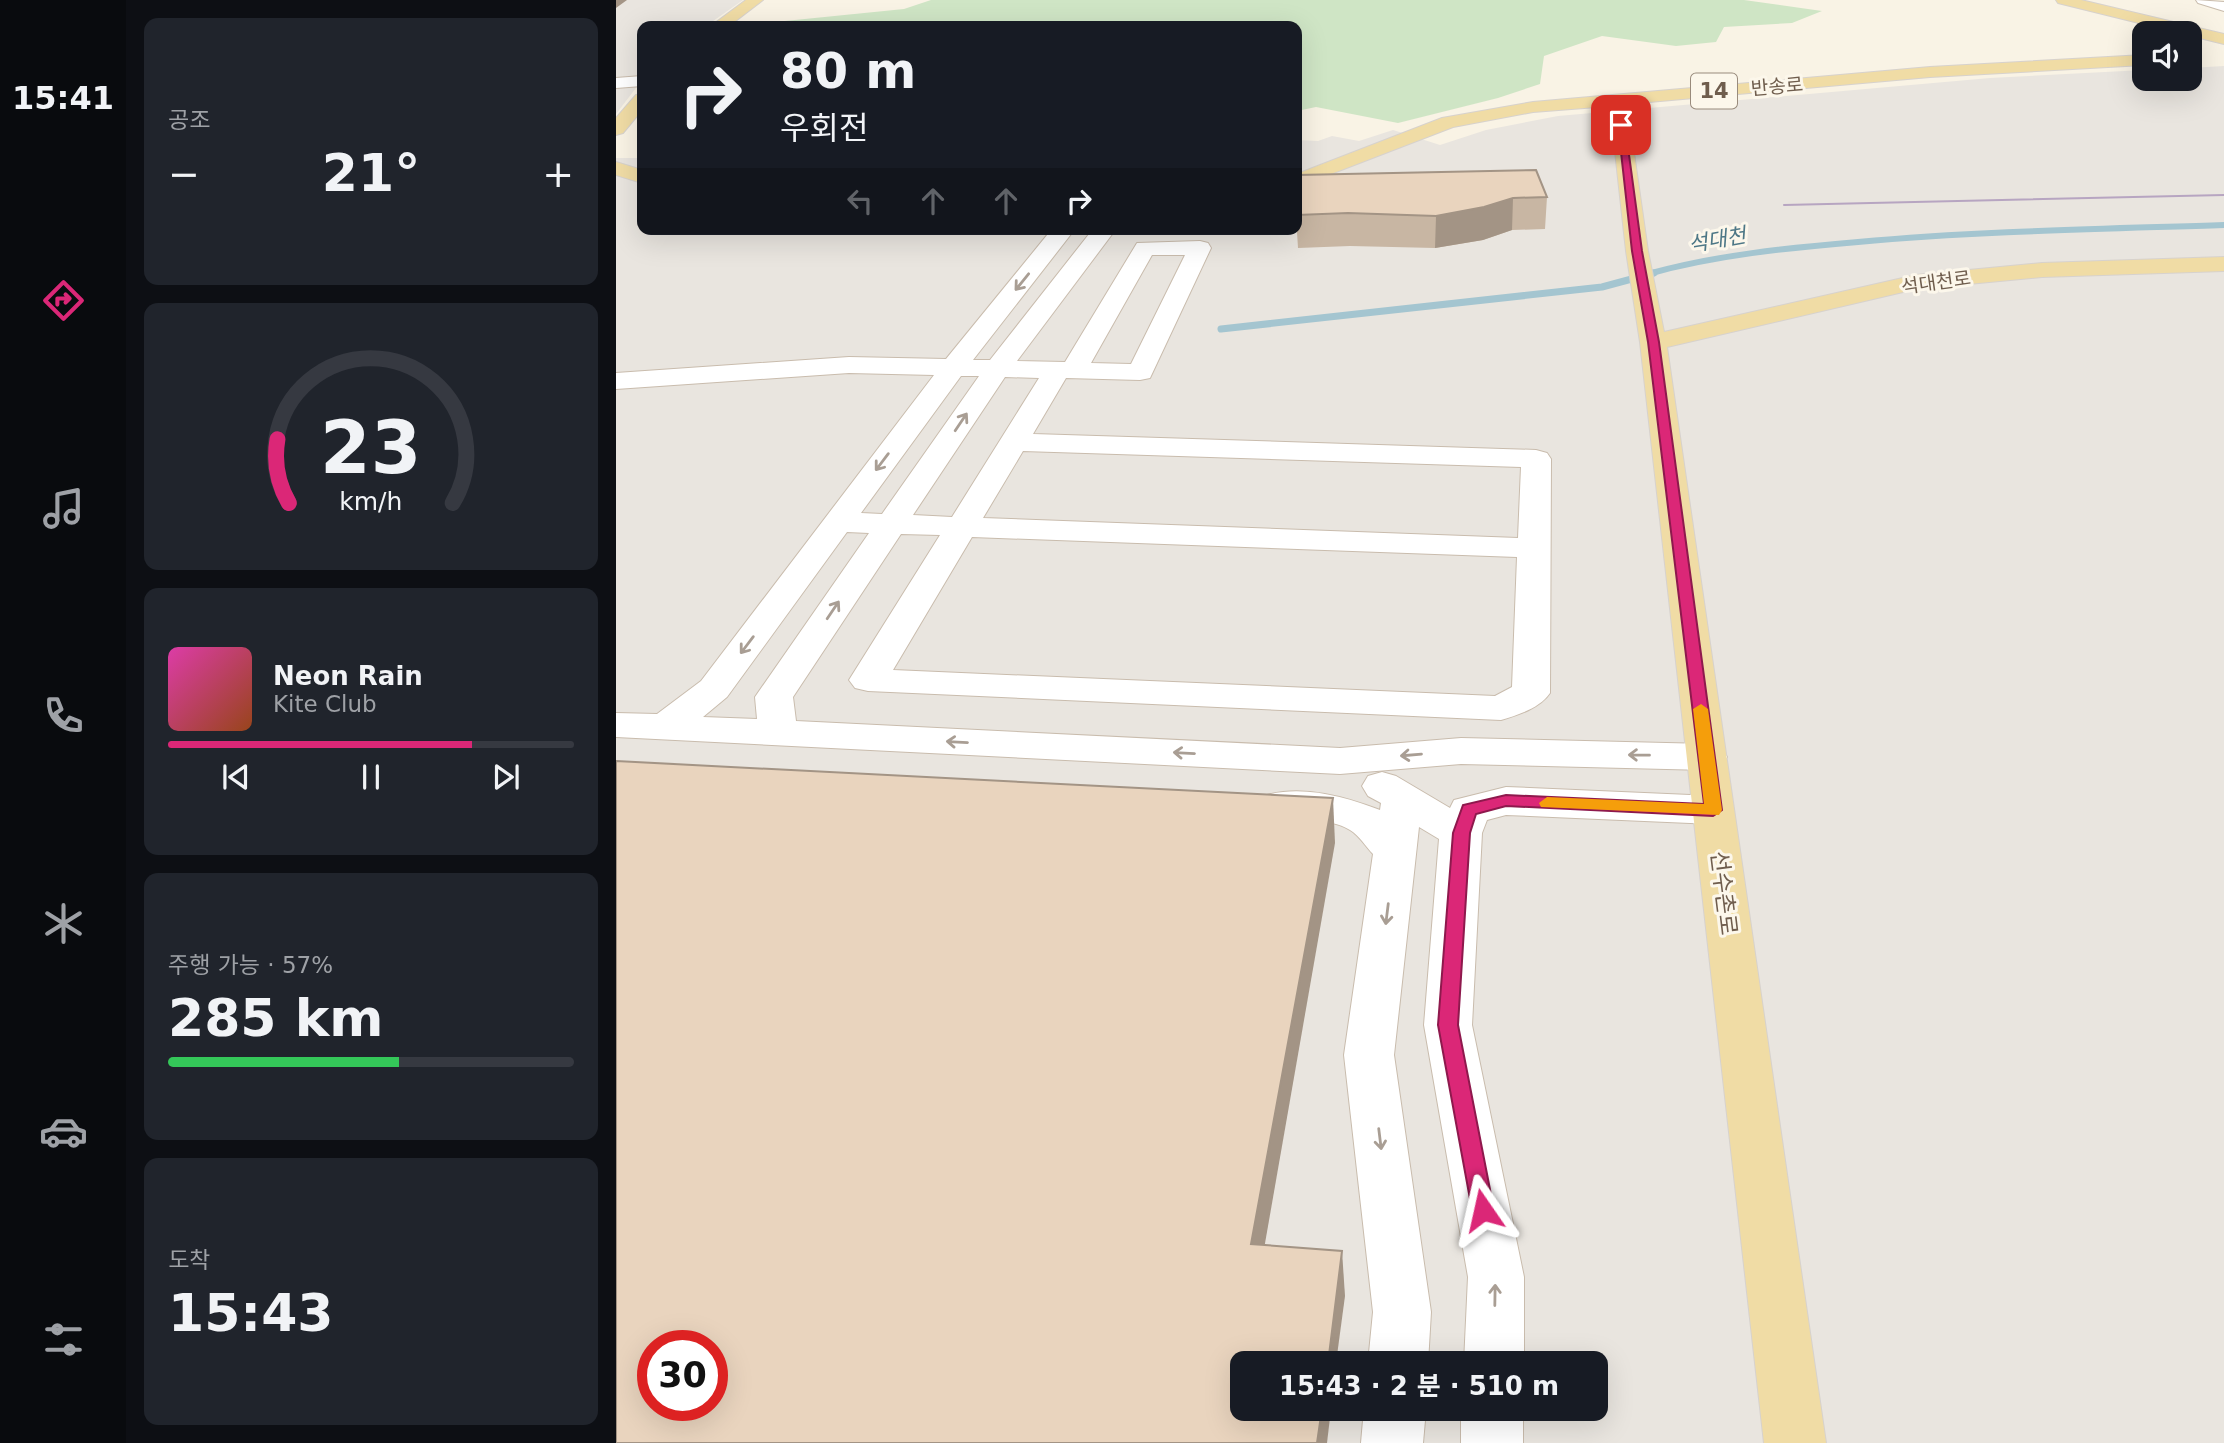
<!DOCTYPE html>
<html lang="ko">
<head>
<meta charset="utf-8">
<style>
  body { margin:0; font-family:"DejaVu Sans","Noto Sans KR",sans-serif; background:#20242c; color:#f1f3f6; height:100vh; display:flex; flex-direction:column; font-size:26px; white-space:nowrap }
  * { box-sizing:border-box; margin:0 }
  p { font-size:23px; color:#9ea1a6 }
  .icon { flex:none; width:38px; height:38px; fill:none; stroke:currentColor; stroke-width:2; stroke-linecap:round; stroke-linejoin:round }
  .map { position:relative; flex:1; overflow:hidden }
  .sheet { display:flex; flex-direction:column; gap:18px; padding:18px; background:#0d0f14; width:490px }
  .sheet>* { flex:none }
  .top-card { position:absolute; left:21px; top:21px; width:665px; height:214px; border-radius:14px; box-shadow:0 7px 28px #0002; background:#171b24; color:#f1f3f6; overflow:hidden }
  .tools { position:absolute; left:1516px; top:21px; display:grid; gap:14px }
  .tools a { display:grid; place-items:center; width:70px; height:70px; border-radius:14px; background:#171b24; box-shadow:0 7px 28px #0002; font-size:35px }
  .speed { position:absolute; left:21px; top:1330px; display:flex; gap:14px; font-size:35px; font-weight:700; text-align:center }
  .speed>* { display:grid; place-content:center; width:91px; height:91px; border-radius:50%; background:#171b24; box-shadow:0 7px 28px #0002; line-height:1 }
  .speed .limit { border:10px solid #d22; background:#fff; color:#111 }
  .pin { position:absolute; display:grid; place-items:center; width:60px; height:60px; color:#fff; margin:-30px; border-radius:14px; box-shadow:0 4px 10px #0006 }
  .me { position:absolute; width:77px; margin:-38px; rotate:349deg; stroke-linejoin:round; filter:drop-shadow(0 0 5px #0008) }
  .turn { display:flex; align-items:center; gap:24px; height:147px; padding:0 28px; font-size:32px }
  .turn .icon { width:91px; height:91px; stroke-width:2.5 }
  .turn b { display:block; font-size:49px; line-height:60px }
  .lanes { display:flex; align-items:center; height:66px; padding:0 28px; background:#0003; justify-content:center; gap:35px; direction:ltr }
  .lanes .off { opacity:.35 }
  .big { font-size:52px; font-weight:700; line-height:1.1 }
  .sheet .card { flex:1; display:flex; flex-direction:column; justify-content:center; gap:10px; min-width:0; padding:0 24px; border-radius:14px; background:#20242c }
  .sheet .dial { align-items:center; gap:0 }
  .dial svg { height:182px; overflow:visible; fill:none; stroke:#363941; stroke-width:7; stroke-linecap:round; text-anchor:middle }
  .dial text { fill:#f1f3f6; stroke:none }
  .song { display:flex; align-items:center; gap:21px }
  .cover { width:84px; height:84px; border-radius:10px; background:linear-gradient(135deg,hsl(320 70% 55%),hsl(20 70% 35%)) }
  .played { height:7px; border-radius:4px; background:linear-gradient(90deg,#db2777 75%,#363941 75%) }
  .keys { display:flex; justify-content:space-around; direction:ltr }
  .heat { display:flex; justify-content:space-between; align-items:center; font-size:38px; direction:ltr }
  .charge { height:10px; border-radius:5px; background:linear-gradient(90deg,#34c759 57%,#363941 0) }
  .trip { position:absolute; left:614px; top:1351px; width:378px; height:70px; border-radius:14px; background:#171b24; box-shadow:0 7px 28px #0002; font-weight:700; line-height:70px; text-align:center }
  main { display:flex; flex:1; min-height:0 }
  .tab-bar { display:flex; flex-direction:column; width:126px; justify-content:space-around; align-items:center; background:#090b0e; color:#9ea1a6 }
  .tab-bar .icon { width:49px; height:49px }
  .tab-bar .on { color:#db2777 }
  .tab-bar b { font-size:32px; color:#f1f3f6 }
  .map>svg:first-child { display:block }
  .industrial { fill:#e9e5df; fill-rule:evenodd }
  .green { fill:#cfe5c5 }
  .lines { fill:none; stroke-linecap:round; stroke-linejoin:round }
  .stream-far1 { stroke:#a4c5d0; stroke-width:6 }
  .stream { stroke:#a4c5d0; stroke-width:7 }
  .minor-casing { stroke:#c9bcad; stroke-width:2 }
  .major-casing { stroke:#d7d2cd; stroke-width:2 }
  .minor { fill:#fff; fill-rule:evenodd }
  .major { fill:#f0dca5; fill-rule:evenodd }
  .tram { stroke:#b7a5c1; stroke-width:2 }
  .wall { fill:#c8b6a3 }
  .shaded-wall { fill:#a39485 }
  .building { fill:#e9d4be; stroke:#a39485; stroke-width:2; fill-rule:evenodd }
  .oneway { stroke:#a99e94 }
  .route { fill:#db2777; stroke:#8e194d; stroke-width:2 }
  .slow { fill:#f59e0b }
  .labels { text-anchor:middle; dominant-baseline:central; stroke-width:6; stroke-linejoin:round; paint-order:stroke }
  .far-street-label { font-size:19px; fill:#6f5d4d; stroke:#fcf7eb }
  .shield { fill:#fcf7eb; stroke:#998b7c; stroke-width:2 }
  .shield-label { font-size:21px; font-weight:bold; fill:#6f5d4d }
  .far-water-label { font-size:21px; font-style:italic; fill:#4d7786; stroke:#fcf7eb }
  .street-label { font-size:23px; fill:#6f5d4d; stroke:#fcf7eb }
</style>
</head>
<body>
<main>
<nav class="tab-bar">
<b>15:41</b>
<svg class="icon on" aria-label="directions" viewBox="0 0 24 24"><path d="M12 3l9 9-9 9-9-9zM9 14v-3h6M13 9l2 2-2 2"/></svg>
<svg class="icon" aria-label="music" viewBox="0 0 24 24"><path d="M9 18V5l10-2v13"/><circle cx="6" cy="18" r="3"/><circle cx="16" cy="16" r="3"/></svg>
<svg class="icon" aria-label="phone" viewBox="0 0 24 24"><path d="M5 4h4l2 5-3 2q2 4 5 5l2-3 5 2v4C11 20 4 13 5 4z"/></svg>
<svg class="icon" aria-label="climate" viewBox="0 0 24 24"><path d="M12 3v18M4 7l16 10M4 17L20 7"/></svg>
<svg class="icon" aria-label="car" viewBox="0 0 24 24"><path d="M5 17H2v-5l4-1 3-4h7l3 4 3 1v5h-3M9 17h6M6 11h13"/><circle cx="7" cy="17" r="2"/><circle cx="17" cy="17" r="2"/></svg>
<svg class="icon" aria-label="filters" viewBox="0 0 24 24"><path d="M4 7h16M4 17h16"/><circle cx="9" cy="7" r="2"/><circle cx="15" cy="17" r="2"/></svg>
</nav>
<section class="sheet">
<div class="card"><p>공조</p>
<div class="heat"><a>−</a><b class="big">21°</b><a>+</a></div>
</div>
<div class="card dial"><svg viewBox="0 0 100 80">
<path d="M14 69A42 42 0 1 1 86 69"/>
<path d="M14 69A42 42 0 0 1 9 41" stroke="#db2777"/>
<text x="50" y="56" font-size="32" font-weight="700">23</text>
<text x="50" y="72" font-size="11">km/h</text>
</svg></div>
<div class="card">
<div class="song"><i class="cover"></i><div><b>Neon Rain</b><p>Kite Club</p></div></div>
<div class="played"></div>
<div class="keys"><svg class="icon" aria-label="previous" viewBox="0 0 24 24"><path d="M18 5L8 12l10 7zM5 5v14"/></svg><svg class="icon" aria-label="pause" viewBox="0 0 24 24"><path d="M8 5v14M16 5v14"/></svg><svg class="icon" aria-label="next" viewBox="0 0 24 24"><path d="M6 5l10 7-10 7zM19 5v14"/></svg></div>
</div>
<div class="card"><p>주행 가능 · 57%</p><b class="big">285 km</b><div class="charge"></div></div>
<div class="card"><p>도착</p><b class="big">15:43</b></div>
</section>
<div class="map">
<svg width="1608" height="1443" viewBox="0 0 1608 1443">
  <rect width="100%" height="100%" fill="#f9f3e5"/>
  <g class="industrial">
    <path d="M 0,0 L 127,0 L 90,26 L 26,26 L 26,80 L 0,114 Z"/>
    <path d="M 1608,66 L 1608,1443 L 0,1443 L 0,158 L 26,158 L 26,229 L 681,229 L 681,140 L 702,141 L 716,136 L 743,141 L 777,130 L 824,145 L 870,130 L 942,116 L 1374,78 L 1528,70 L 1528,79 L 1573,79 L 1573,68 ZM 37,1346 L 96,1346 L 96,1405 L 37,1405 ZM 626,1363 L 980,1363 L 980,1409 L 626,1409 Z"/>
  </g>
  <path class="green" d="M 315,0 L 1128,0 L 1206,11 L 1176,23 L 1108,27 L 1100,42 L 1060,46 L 986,36 L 928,56 L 924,84 L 882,98 L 782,123 L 700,107 L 681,111 L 681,26 L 144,26 L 149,23 L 288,9 Z"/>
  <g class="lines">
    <path class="stream-far1" d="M 1032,274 C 1100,255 1171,248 1242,242 C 1363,231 1486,229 1608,225"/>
    <path class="stream" d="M 605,329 L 986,287 L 1038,273"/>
    <defs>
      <g id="minor">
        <path d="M 1580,0 L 1608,2 L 1608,11 L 1582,3 Z"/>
        <path d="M 26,76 L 26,86 L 0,88 L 0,78 Z"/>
        <path d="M 436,229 L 459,229 L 357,360 L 374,360 L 477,229 L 500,229 L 401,361 L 449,362 L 521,243 L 584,241 L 592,243 L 595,248 L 534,378 L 524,380 L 450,378 L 417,434 L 920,450 L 931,453 L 935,459 L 934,693 C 924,708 902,715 885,720 L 252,691 L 239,688 L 233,680 L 324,535 L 285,534 L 177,697 L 180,721 L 724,748 L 845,738 L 1091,744 L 1105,748 L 1111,757 L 1105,766 L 1091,770 L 845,764 L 724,774 L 0,737 L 0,713 L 41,714 L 85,681 L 318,375 L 233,373 L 0,389 L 0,373 L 233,357 L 330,359 ZM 536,255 L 569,255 L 515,364 L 475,363 ZM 345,376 L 363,376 L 266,514 L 245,513 ZM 389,377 L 423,378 L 336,517 L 297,515 ZM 407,451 L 905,467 L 902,538 L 367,518 ZM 231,532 L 253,533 L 139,697 L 141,719 L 87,717 L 111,697 ZM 356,537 L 901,557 L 896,687 L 879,696 L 277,670 Z"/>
        <path d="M 766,772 L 780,776 L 834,808 L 838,800 L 890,787 L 1097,796 L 1112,800 L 1118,810 L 1112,820 L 1097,824 L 890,815 L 871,820 L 866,833 L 856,1025 L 908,1277 L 908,1363 L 848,1363 L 852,1277 L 808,1025 L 823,839 L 803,827 L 778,1055 L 815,1312 L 812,1363 L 752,1363 L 757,1312 L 728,1055 L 757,854 C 750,847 743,835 734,830 C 712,816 677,822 651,815 L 645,805 L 651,795 C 688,785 730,797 764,810 L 765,803 L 752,796 L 746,786 L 752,776 Z"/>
        <path d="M 748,1409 L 810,1409 L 807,1443 L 745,1443 Z"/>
        <rect x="845" y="1409" width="62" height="34"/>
      </g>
      <g id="major">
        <path d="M 130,0 L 147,0 L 113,26 L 95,26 Z"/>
        <path d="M 1440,0 L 1465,0 L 1608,34 L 1608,44 L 1442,3 Z"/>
        <path d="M 1528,55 L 1528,65 L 1314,77 L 1011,104 L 1032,251 L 1048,332 L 1300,275 L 1426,263 L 1608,257 L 1608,271 L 1426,277 L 1300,289 L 1051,347 L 1210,1443 L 1148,1443 L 1024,342 L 1010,251 L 994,106 L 917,112 L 837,127 L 681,187 L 681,174 L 826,118 L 917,102 L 1314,67 Z"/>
        <path d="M 26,94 L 26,110 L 7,133 L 0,135 L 0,118 L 20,95 Z"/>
        <path d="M 0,162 L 26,170 L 26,183 L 0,175 Z"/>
      </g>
    </defs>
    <use href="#minor" class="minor-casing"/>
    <use href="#major" class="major-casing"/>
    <use href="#minor" class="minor"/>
    <use href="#major" class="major"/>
    <path class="tram" d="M 1168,205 L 1608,195"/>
  </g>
  <path class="wall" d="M 681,175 L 931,197 L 929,229 L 896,230 L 867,240 L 819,248 L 734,246 L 682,248 L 681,232 L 676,229 L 681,229 Z"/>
  <g class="shaded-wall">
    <path d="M 0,0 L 11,0 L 0,8 Z"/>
    <path d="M 897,198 L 896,230 L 867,240 L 819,248 L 820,216 Z"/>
    <path d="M 717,798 L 719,843 L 641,1289 L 635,1244 Z"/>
    <path d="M 726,1251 L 729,1296 L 720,1363 L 712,1363 Z"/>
    <path d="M 706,1409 L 715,1409 L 711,1443 L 701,1443 Z"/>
  </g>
  <g class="building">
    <path d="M 920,170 L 931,197 L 897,198 L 868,207 L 820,216 L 732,213 L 681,215 L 681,175 Z"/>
    <path d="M 0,761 L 717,798 L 635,1244 L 726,1251 L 712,1363 L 626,1363 L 626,1409 L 706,1409 L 701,1443 L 0,1443 ZM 37,1346 L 96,1346 L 96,1405 L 37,1405 Z"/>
  </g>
  <defs><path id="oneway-shaft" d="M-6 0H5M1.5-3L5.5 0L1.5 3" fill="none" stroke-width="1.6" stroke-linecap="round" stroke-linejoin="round" transform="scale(1.75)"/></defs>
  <g class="oneway">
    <use href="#oneway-shaft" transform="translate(406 282) rotate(129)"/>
    <use href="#oneway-shaft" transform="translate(345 422) rotate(-56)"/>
    <use href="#oneway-shaft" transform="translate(266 462) rotate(127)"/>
    <use href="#oneway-shaft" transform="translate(217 610) rotate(-56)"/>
    <use href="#oneway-shaft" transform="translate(131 645) rotate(127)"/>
    <use href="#oneway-shaft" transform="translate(341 742) rotate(-177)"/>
    <use href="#oneway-shaft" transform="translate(568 753) rotate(-177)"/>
    <use href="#oneway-shaft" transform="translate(795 755) rotate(175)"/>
    <use href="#oneway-shaft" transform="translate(1023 755) rotate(-179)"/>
    <use href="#oneway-shaft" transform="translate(771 914) rotate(97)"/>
    <use href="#oneway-shaft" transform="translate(764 1139) rotate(83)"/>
    <use href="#oneway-shaft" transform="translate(879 1295) rotate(-89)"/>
  </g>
  <path class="route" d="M 1005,122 L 1009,125 L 1026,251 L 1043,342 L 1106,810 L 1097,816 L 890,806 L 860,814 L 854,833 L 842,1025 L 878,1210 L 875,1218 L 867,1221 L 859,1218 L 856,1210 L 822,1025 L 837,833 L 847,805 L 890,795 L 1088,804 L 1032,342 L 1016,251 L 1002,125 Z"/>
  <path class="slow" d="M 1085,704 L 1092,709 L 1106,810 L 1103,815 L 925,807 L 923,803 L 931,797 L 1088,804 L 1077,709 Z"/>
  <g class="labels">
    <g class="far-street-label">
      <text transform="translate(1161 86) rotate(-5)">반송로</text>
      <text transform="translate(1320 282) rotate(-8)">석대천로</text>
    </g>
    <rect class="shield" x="1075" y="73.5" width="46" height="35" rx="5"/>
    <g class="shield-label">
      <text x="1098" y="91">14</text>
    </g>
    <g class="far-water-label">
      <text transform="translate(1101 240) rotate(-10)">석대천</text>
    </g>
    <g class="street-label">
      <text transform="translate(1108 893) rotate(83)">선수촌로</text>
    </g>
  </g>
</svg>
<div class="tools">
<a><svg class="icon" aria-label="sound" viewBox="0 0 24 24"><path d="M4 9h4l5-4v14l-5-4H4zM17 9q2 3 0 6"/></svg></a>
</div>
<div class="speed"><div class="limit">30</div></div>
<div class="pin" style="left:1005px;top:125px;background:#d93025"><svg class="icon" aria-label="arrive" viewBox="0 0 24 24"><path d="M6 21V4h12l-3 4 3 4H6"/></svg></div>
<svg class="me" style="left:867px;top:1210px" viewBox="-20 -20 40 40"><path d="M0-17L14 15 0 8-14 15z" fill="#db2777" stroke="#fff" stroke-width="4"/></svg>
<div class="trip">15:43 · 2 분 · 510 m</div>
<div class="top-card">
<div class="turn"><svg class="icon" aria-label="right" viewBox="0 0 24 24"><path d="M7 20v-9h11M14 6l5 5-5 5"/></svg><div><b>80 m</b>우회전</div></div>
<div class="lanes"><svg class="icon off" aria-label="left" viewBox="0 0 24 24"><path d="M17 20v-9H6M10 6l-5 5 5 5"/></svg><svg class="icon off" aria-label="ahead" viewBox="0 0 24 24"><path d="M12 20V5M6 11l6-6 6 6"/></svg><svg class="icon off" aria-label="ahead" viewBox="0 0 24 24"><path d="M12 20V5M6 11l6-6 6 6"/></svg><svg class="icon" aria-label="right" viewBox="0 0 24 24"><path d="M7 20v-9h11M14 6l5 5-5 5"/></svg></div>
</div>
</div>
</main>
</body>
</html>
